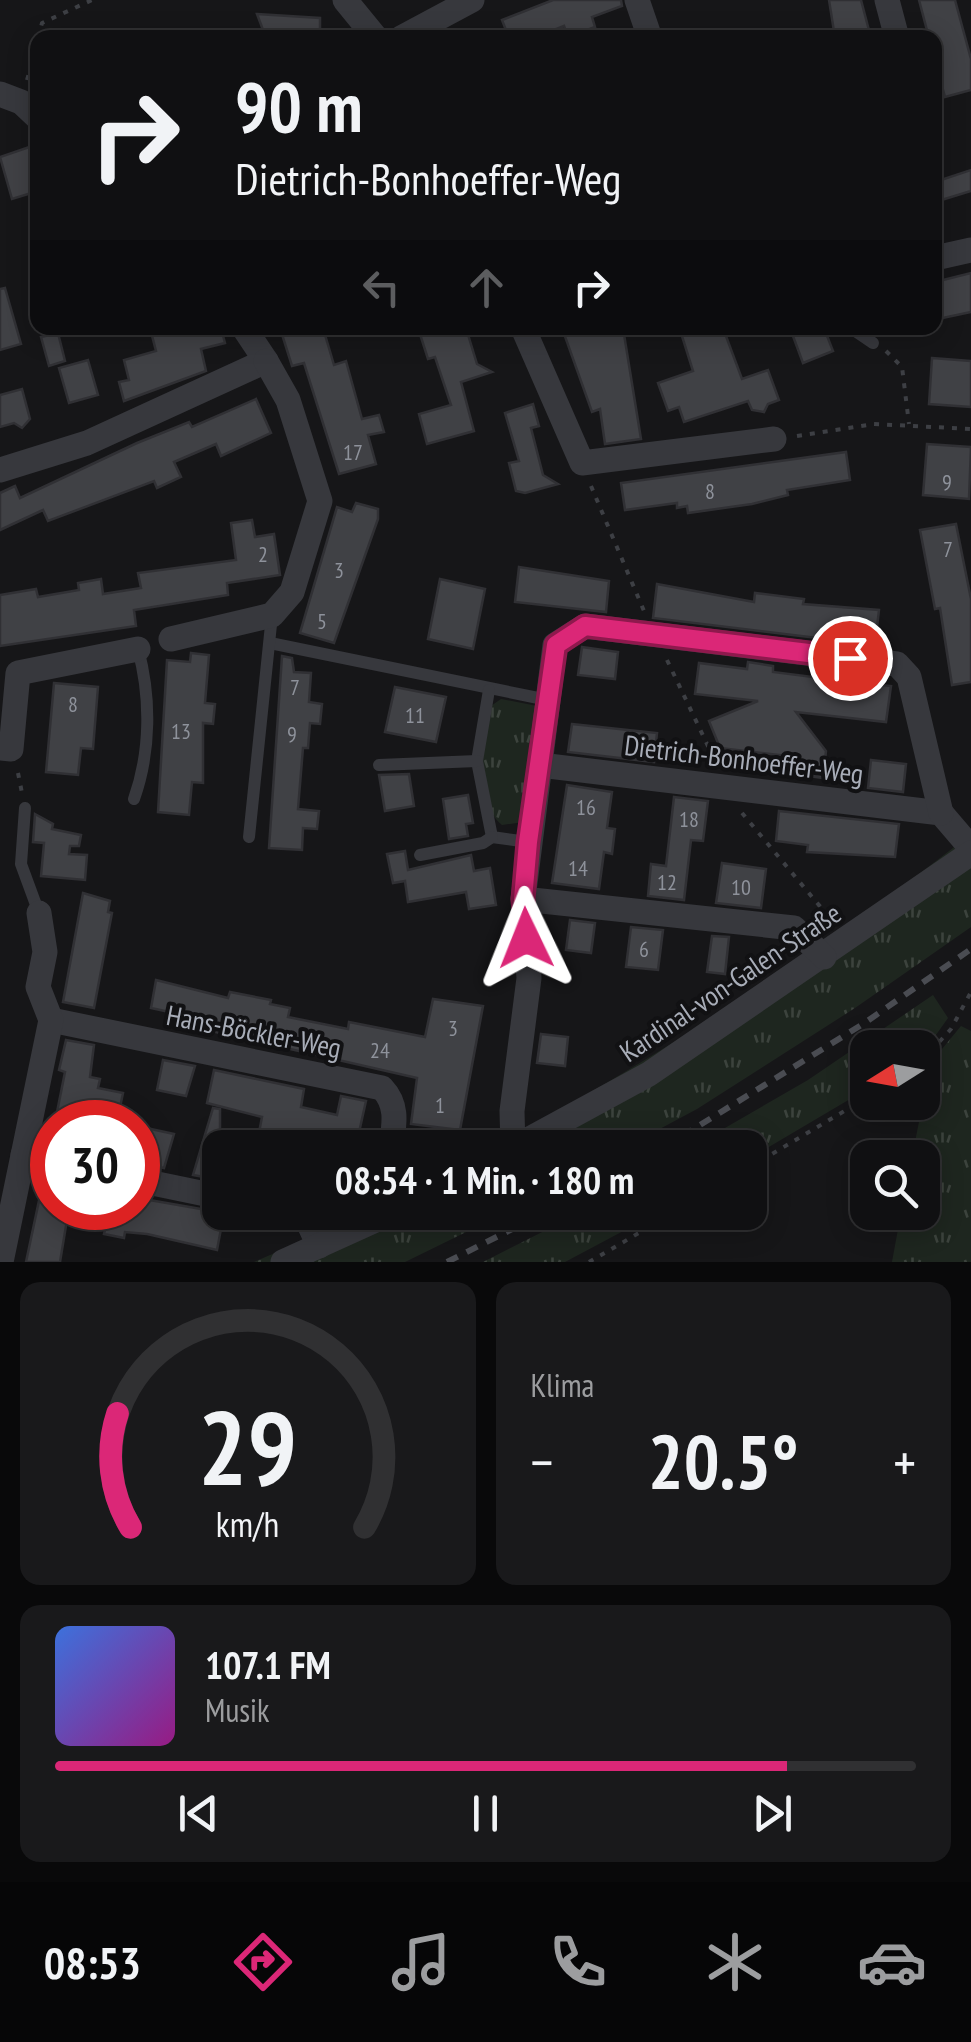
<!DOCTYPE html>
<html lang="de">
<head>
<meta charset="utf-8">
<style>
  body { margin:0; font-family:"PT Sans Narrow",sans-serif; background:#19191b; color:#f1f3f6; height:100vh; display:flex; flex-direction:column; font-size:38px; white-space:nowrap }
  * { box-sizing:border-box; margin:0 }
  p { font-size:32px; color:#9c9d9f }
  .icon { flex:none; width:55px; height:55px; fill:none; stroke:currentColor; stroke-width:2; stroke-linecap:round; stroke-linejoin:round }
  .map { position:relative; height:1262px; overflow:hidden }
  .drawer { display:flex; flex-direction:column; gap:20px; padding:20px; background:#09090a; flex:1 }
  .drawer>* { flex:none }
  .guide { position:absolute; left:30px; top:30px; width:912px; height:305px; border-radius:20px; box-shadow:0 5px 25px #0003,0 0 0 2px #303032; background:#101012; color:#f1f3f6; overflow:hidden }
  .needle { width:65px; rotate:259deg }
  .tools { position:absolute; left:850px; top:1030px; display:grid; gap:20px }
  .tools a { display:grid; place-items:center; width:90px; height:90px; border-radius:20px; background:#101012; box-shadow:0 5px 25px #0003,0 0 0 2px #303032; font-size:50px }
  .speed { position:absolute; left:30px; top:1100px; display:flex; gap:20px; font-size:50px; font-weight:700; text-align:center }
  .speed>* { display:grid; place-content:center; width:130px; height:130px; border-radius:50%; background:#101012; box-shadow:0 5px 25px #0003,0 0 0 2px #303032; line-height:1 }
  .speed .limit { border:15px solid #d22; background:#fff; color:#111 }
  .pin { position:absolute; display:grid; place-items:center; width:85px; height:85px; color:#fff; margin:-42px; border:5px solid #fff; border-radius:50%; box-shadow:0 2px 10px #0007 }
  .me { position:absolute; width:110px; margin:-55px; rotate:358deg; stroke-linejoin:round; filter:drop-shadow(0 0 8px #0008) }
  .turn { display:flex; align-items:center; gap:35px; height:210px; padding:0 40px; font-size:45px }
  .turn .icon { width:130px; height:130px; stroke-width:2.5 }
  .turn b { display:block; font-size:70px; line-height:85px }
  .lanes { display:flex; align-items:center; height:95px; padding:0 40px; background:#0003; justify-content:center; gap:50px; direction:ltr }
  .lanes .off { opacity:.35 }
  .big { font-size:75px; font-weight:700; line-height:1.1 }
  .drawer .card { flex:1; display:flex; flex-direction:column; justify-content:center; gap:15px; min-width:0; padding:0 35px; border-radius:20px; background:#19191b }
  .drawer .dial { align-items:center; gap:0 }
  .dial svg { height:260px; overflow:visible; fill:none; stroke:#303032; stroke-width:7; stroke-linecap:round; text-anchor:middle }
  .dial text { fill:#f1f3f6; stroke:none }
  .song { display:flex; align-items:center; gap:30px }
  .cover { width:120px; height:120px; border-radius:15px; background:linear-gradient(135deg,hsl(220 70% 55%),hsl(310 70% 35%)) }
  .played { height:10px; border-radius:5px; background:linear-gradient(90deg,#db2777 85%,#303032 85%) }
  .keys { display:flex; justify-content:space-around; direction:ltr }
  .heat { display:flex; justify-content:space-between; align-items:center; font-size:55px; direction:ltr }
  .drawer .tiles { flex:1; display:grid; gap:20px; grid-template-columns:1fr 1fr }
  .card:last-child { grid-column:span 2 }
  .trip { position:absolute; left:202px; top:1130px; width:565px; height:100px; border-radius:20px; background:#101012; box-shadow:0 5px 25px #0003,0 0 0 2px #303032; font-weight:700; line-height:100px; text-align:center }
  .menu { display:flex; height:160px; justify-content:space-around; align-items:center; background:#060607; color:#9c9d9f }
  .menu .icon { width:70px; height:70px }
  .menu .current { color:#db2777 }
  .menu b { font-size:45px; color:#f1f3f6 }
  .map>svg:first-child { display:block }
  .grass { fill:url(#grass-tufts) }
  .building { fill:#404145; stroke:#303034; stroke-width:2.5 }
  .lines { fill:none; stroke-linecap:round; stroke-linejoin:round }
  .path { stroke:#3d3f44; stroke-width:4; stroke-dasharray:5 8; stroke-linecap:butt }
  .service { stroke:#37383d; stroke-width:12 }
  .minor { stroke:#37383d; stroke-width:25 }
  .rail { stroke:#4a4c52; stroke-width:6; stroke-dasharray:12 10; stroke-linecap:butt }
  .route-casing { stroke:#8e194d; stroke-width:25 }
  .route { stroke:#db2777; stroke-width:18 }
  .labels { text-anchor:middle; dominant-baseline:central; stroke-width:8; stroke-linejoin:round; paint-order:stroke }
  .number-label { font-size:22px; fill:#8e929b }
  .street-label { font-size:28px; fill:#a8adb8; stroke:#111113 }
</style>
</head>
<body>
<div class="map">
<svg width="971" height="1262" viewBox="0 0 971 1262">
  <defs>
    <pattern id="grass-tufts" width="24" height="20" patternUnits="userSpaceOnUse" patternTransform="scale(2.5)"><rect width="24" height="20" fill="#1e261f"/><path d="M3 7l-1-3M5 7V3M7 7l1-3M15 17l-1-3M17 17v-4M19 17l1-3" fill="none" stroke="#3c433d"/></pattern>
  </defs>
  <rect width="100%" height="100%" fill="#161618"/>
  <g class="grass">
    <path d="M 501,699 L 537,706 L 523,822 L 502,825 C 472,799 484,742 491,706 Z"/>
    <path d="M 971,834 L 971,927 L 855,1008 L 697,1109 L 626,1147 L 492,1148 C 659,1057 821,952 971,834 Z"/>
    <path d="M 933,995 L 948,1018 L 923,1053 L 922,1048 L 868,1048 L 867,1089 L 750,1158 L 750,1148 L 692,1147 L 808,1080 Z"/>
    <path d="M 961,1026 L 971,1031 L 971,1262 L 892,1262 L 901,1213 L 922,1212 L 922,1158 L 912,1157 L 921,1112 L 900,1103 L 922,1102 L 923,1072 Z"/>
    <path d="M 367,1213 L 505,1213 L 405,1262 L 254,1262 Z"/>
    <path d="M 580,1213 L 657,1213 L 565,1262 L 483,1262 Z"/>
  </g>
  <g class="building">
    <path d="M 553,0 L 621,0 L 622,6 L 592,17 L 595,27 L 568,37 L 564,26 L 534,38 L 509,38 L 502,20 Z"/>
    <path d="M 829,0 L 861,0 L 871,38 L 835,38 Z"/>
    <path d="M 919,0 L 955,0 L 971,59 L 971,90 L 945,97 L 935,61 L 935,38 L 929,38 Z"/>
    <path d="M 257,14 L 320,18 L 320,38 L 266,38 Z"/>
    <path d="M 38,144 L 38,191 L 12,199 L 0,157 Z"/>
    <path d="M 971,170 L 971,191 L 935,202 L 935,182 Z"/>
    <path d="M 971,273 L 971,312 L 938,319 L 935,282 Z"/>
    <path d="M 5,288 L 21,344 L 0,350 L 0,289 Z"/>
    <path d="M 150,328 L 221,328 L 225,343 L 201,349 L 206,371 L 124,401 L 119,382 L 129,380 L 124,360 L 156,351 Z"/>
    <path d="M 280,328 L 323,328 L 334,365 L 346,361 L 362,419 L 379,415 L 384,432 L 368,435 L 376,464 L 339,474 L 304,363 L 292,366 Z"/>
    <path d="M 418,328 L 466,328 L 477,364 L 492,372 L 461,382 L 474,431 L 427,444 L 419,414 L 451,405 L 435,357 L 428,359 Z"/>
    <path d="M 562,328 L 623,328 L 641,439 L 605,444 L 600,409 L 592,412 Z"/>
    <path d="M 694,328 L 723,328 L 742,379 L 768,370 L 779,400 L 768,404 L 764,412 L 752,410 L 748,401 L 684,422 L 679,407 L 668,411 L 658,383 L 693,371 L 681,333 Z"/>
    <path d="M 790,328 L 824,328 L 833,351 L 803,363 Z"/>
    <path d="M 58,333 L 65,361 L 49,366 L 41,337 Z"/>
    <path d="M 932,358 L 971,361 L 971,407 L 929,404 Z"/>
    <path d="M 88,360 L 98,395 L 69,403 L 59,368 Z"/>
    <path d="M 22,389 L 30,419 L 22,428 L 14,423 L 0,427 L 0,395 Z"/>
    <path d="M 256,399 L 271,433 L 221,456 L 216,444 L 174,462 L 181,477 L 157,488 L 154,481 L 48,521 L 43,510 L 0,530 L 0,493 L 15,486 L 20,498 L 137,443 L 189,422 L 192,427 Z"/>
    <path d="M 533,404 L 539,426 L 531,428 L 543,475 L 558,484 L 525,493 L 516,491 L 509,463 L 519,461 L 505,413 Z"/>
    <path d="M 927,444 L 971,447 L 969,499 L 923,495 Z"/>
    <path d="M 846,452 L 850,480 L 787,490 L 788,495 L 752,504 L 688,513 L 687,506 L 677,508 L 677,503 L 625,510 L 621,483 Z"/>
    <path d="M 356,503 L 378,509 L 378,519 L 334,643 L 300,633 L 337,507 L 352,512 Z"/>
    <path d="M 252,520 L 255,537 L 274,534 L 280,575 L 227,583 L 228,595 L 134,610 L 136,626 L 0,646 L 0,595 L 36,589 L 38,597 L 79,590 L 78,583 L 101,579 L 103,594 L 141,588 L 138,573 L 236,560 L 231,523 Z"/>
    <path d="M 956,524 L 971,599 L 971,682 L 952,685 L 940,608 L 935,609 L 920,530 Z"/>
    <path d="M 519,567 L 609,581 L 606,612 L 515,602 Z"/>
    <path d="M 440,579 L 485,589 L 473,649 L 428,639 Z"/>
    <path d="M 657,584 L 754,602 L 755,593 L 804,599 L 803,604 L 879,610 L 875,645 L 653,618 Z"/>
    <path d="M 582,647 L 618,652 L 615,679 L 578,675 Z"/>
    <path d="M 191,653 L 209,655 L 205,703 L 215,704 L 213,724 L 203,723 L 203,783 L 192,782 L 189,815 L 158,812 L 167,660 L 190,662 Z"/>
    <path d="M 282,656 L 292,658 L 294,672 L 311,673 L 309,702 L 322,704 L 320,724 L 310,723 L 308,748 L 303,748 L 298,809 L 319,811 L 317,829 L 303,828 L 302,850 L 269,848 Z"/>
    <path d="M 748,662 L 773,666 L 773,672 L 829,679 L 828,686 L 861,690 L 862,683 L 891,686 L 886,722 L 796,712 L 826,751 L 823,778 L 795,774 L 797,757 L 720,748 L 709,721 L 758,701 L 695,694 L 699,663 L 747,669 Z"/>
    <path d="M 54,683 L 98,687 L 93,749 L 81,748 L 78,775 L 46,772 Z"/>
    <path d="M 395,687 L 446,697 L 436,742 L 385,732 Z"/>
    <path d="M 572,724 L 657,733 L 654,762 L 568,752 Z"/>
    <path d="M 871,760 L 906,764 L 903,792 L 868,788 Z"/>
    <path d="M 409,774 L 414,806 L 385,811 L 379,775 Z"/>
    <path d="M 567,785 L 612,792 L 607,828 L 615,829 L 612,854 L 604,852 L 599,889 L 552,883 Z"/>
    <path d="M 468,795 L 473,823 L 466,824 L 468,836 L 449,839 L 443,799 Z"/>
    <path d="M 674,797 L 708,801 L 703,841 L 691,840 L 684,900 L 648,896 L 651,864 L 666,866 Z"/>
    <path d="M 779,811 L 899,824 L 895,857 L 807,852 L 808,845 L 776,841 Z"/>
    <path d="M 35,814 L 53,824 L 52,829 L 81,835 L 79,846 L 70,846 L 69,854 L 87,855 L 85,880 L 41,876 L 44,843 L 33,842 Z"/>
    <path d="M 405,851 L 408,870 L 471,855 L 474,871 L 490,868 L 496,905 L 469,909 L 466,892 L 408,902 L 405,881 L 393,883 L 387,854 Z"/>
    <path d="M 722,863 L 766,869 L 761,908 L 716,903 Z"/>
    <path d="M 83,893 L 110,901 L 108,912 L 112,913 L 94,1008 L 63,1002 Z"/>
    <path d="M 570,920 L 595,923 L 591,953 L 566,950 Z"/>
    <path d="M 631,927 L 663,930 L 658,970 L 626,967 Z"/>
    <path d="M 712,936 L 729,937 L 725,974 L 707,972 Z"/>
    <path d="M 156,980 L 228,998 L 230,992 L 271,1000 L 270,1004 L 290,1008 L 288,1017 L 348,1029 L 349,1022 L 425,1037 L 433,999 L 483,1006 L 460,1130 L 411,1124 L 417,1078 L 172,1022 L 174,1013 L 151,1008 Z"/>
    <path d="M 541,1034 L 568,1037 L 565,1066 L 537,1063 Z"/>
    <path d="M 66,1040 L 94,1045 L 90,1077 L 100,1079 L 98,1088 L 123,1093 L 117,1122 L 55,1122 L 65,1072 L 59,1070 Z"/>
    <path d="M 163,1060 L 195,1066 L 186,1096 L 157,1090 Z"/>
    <path d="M 214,1070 L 304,1089 L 301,1107 L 337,1115 L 341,1096 L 366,1101 L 358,1137 L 345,1134 L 343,1148 L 256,1148 L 262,1117 L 207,1103 Z"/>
    <path d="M 213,1108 L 220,1109 L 220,1180 L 193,1175 Z"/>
    <path d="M 151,1129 L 174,1134 L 164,1168 L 143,1164 Z"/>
    <path d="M 44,1177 L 52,1178 L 52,1208 L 69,1208 L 60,1262 L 26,1262 Z"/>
    <path d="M 138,1198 L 224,1213 L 217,1250 L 147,1234 L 125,1232 L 124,1238 L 104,1234 L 110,1208 L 138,1208 Z"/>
  </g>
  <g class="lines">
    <g class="path">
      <path d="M 38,38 L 42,23 L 92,0"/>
      <path d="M 27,80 L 38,41"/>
      <path d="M 886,351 L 902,367 L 909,424"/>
      <path d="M 797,436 L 874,424 L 971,429"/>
      <path d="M 591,486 L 644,611"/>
      <path d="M 667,660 L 717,765"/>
      <path d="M 18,773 L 22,793"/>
      <path d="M 742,813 L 823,910 L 822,924"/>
      <path d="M 922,1061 L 951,1029 L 971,992"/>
      <path d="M 750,1167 L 868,1097"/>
      <path d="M 589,1262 L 675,1212"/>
    </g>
    <g class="service">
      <path d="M 851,328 L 873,343"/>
      <path d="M 270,643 L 548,700"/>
      <path d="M 489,690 L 477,761 L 492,837 L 528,842"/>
      <path d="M 379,765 L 477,761"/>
      <path d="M 134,799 C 151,751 151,697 138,649"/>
      <path d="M 25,808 L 21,864 L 39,913"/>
      <path d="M 249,837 L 272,615"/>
      <path d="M 420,855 L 483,843 L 492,837"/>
    </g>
    <g class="minor">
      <path d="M 345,0 L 376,38"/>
      <path d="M 637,0 L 650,38"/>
      <path d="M 887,0 L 897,38"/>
      <path d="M 401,38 L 472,0"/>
      <path d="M 0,94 L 21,102 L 38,118"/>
      <path d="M 935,258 L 971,250"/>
      <path d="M 523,328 L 582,463 L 774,439"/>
      <path d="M 0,470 L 87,443 L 266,361 L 244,328"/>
      <path d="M 171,639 L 272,615 L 292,592 L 320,501 L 288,400 L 266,361"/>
      <path d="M 0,748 L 11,749 L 18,673 L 138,649"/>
      <path d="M 540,765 L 941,813 L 971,848"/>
      <path d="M 941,813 L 909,677 L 897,664 L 585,626 L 555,645 L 523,899 L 529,978 L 512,1111 L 513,1148 L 649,1074 L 971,853"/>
      <path d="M 523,899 L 794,928 L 824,957"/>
      <path d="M 51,1020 L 382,1088 C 399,1106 394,1125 391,1148"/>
      <path d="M 23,1155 L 52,1162"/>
      <path d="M 138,1180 L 220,1197"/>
      <path d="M 295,1212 L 305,1215 L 319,1246"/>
      <path d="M 1,1262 L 51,1020 L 38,987 L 45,952 L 39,913"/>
      <path d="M 283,1262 L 393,1212"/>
    </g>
    <g class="rail">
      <path d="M 663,1148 L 863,1024 L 971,949"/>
      <path d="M 447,1262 L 546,1212"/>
    </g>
  </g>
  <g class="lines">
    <defs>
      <path id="route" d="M 526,938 L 523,899 L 528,842 L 556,645 L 585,626 L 850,658"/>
    </defs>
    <use href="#route" class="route-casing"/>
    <use href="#route" class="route"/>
  </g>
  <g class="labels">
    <g class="number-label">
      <text x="353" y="452">17</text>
      <text x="947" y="482">9</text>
      <text x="710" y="491">8</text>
      <text x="948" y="549">7</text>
      <text x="263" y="554">2</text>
      <text x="339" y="570">3</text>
      <text x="322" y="621">5</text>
      <text x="295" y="687">7</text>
      <text x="73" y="704">8</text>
      <text x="415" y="715">11</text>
      <text x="181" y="731">13</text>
      <text x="292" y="734">9</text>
      <text x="586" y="807">16</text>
      <text x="689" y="819">18</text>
      <text x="578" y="868">14</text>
      <text x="667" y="882">12</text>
      <text x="741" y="887">10</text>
      <text x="644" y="949">6</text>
      <text x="453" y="1028">3</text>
      <text x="380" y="1050">24</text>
      <text x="440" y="1105">1</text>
    </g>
    <g class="street-label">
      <text transform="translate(744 759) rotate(7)">Dietrich-Bonhoeffer-Weg</text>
      <text transform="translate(730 982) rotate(-34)">Kardinal-von-Galen-Straße</text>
      <text transform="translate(254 1031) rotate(11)">Hans-Böckler-Weg</text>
    </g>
  </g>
</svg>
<div class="tools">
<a><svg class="needle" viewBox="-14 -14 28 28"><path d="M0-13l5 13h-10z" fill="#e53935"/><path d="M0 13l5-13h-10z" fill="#9c9d9f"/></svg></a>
<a><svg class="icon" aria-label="search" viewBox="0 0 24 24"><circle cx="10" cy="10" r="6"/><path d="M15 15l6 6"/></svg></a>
</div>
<div class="speed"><div class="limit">30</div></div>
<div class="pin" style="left:850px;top:658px;background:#d93025"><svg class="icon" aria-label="arrive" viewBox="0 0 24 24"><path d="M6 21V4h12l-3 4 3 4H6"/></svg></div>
<svg class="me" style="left:526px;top:938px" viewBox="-20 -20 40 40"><path d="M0-17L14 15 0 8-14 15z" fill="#db2777" stroke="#fff" stroke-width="4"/></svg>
<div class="trip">08:54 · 1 Min. · 180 m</div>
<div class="guide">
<div class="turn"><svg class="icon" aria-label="right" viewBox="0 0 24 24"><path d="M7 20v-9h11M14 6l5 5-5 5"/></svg><div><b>90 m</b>Dietrich-Bonhoeffer-Weg</div></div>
<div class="lanes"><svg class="icon off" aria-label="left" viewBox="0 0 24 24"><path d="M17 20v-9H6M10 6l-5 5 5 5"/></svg><svg class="icon off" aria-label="ahead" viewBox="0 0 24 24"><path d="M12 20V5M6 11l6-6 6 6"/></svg><svg class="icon" aria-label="right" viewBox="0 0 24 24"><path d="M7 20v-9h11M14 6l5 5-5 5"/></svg></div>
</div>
</div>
<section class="drawer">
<div class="tiles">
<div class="card dial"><svg viewBox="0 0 100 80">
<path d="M14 69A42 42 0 1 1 86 69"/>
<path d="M14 69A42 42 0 0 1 10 34" stroke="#db2777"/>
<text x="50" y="56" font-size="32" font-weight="700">29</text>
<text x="50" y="72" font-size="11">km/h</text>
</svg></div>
<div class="card"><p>Klima</p>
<div class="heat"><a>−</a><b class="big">20.5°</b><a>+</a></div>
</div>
<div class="card">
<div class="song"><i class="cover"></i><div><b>107.1 FM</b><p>Musik</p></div></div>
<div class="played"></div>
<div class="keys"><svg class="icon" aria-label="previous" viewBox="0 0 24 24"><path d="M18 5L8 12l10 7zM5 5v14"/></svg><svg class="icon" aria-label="pause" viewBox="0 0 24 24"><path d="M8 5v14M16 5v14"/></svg><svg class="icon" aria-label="next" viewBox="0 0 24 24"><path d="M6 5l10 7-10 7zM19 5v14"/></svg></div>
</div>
</div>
</section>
<nav class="menu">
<b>08:53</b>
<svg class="icon current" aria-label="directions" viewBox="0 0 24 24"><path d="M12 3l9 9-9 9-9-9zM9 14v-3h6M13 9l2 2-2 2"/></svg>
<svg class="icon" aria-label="music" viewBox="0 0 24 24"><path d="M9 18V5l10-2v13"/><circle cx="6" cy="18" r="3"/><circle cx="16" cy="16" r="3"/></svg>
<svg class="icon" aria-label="phone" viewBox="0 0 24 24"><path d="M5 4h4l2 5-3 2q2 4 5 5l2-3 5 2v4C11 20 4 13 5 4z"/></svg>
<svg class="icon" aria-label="climate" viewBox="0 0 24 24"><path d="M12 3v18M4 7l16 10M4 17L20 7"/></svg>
<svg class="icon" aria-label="car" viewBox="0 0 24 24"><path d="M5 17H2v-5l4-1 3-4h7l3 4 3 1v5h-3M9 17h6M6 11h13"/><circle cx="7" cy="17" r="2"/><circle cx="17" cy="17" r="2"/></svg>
</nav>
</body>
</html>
